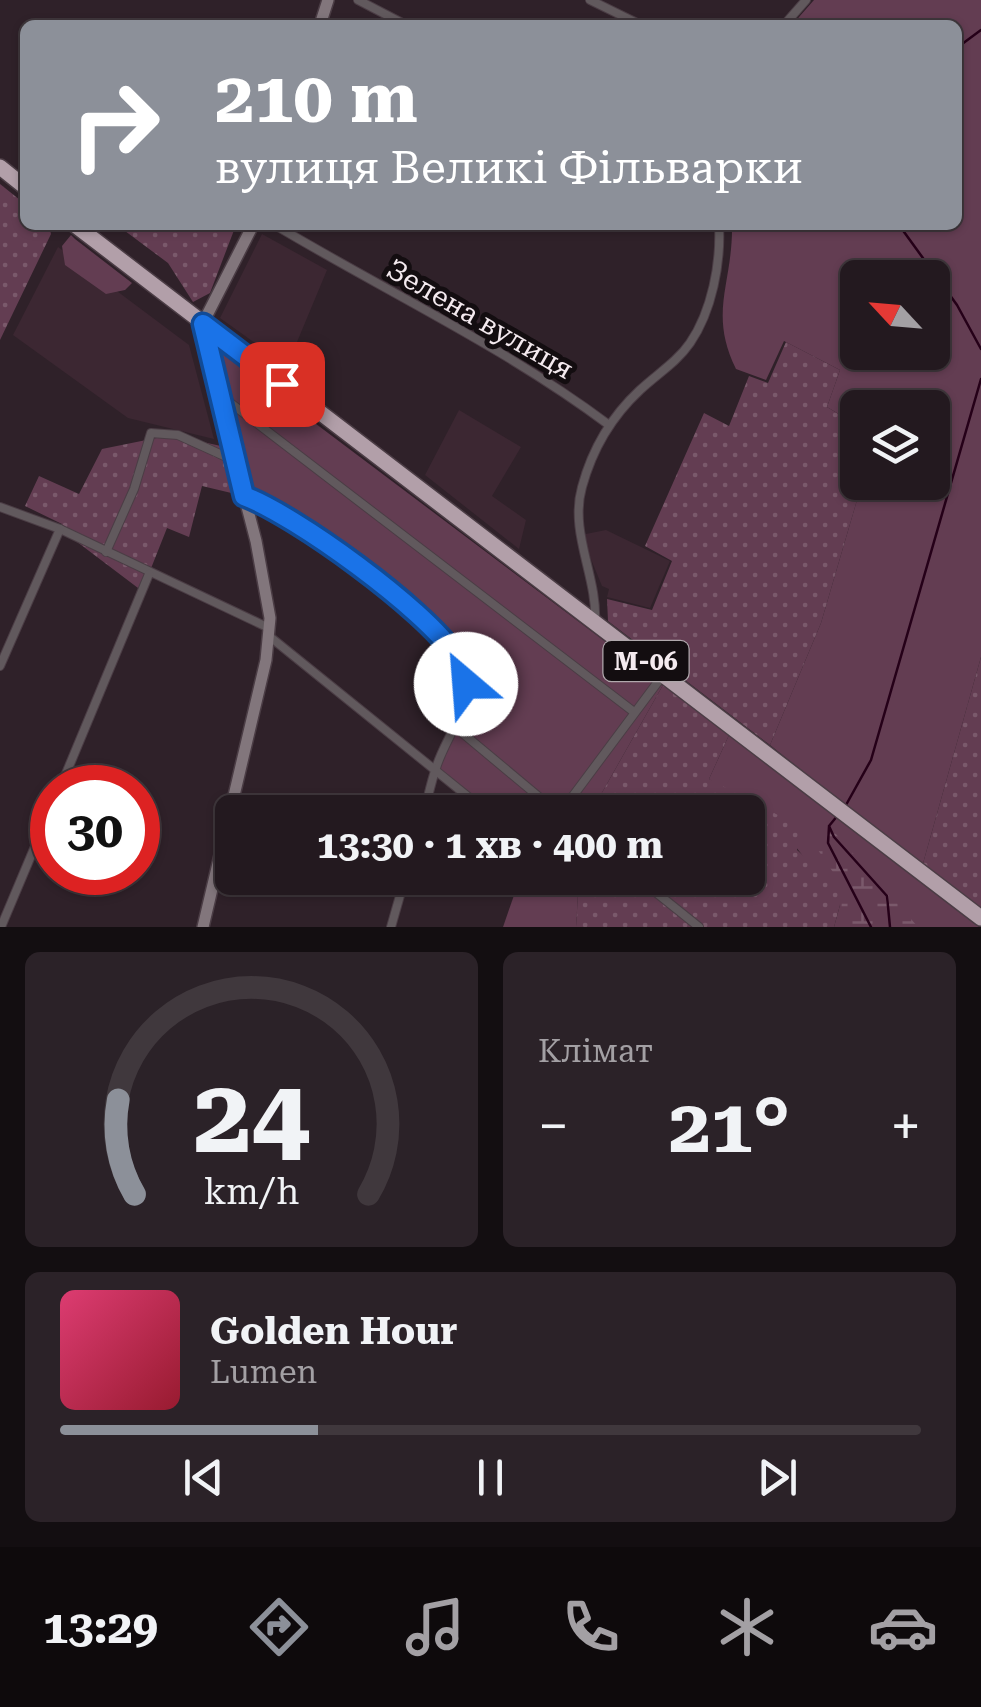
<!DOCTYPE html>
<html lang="uk">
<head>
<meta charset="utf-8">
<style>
  body { margin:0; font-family:"Roboto Serif",serif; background:#2b2228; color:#f1f3f6; height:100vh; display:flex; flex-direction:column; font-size:38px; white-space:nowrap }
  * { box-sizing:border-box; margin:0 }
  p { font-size:32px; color:#a3a0a4 }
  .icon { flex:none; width:55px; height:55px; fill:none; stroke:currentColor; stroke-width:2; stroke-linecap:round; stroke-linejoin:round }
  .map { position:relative; height:927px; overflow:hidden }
  .sheet { display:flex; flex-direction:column; gap:25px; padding:25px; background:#130e11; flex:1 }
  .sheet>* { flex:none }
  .banner { position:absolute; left:20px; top:20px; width:942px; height:210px; border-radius:15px; box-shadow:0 2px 8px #0004,0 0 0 2px #40383d; background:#8c9099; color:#fff; overflow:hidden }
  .needle { width:65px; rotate:296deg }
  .controls { position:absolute; left:840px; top:260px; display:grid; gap:20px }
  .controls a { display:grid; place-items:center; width:110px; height:110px; border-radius:15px; background:#23191f; box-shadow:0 2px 8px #0004,0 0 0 2px #40383d; font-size:50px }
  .speed { position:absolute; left:30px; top:765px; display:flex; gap:20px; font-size:50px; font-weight:700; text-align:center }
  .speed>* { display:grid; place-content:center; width:130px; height:130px; border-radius:50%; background:#23191f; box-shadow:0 2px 8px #0004,0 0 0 2px #40383d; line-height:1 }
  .speed .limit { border:15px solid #d22; background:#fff; color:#111 }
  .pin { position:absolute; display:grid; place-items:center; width:85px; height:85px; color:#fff; margin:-42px; border-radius:20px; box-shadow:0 5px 15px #0006 }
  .me { position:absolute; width:110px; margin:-55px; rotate:333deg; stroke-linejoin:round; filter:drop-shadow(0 0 8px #0008) }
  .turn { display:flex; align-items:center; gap:35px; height:210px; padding:0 30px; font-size:45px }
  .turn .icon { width:130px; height:130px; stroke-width:2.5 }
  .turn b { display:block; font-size:70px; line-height:85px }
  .big { font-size:75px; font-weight:700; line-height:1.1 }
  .sheet .card { flex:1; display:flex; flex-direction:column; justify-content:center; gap:15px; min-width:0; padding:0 35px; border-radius:15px; background:#2b2228 }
  .sheet .dial { align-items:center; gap:0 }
  .dial svg { height:260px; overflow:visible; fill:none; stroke:#40383d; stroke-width:7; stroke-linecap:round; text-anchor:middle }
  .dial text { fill:#f1f3f6; stroke:none }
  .song { display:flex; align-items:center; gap:30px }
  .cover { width:120px; height:120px; border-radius:15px; background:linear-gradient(135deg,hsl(340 70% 55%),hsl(350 70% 35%)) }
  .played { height:10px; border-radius:5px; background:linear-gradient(90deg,#8c9099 30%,#40383d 30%) }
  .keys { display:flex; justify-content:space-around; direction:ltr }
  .heat { display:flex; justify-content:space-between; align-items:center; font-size:55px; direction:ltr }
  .sheet .tiles { flex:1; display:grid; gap:25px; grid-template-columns:1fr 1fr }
  .card:last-child { grid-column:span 2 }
  .trip { position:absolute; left:215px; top:795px; width:550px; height:100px; border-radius:15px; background:#23191f; box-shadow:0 2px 8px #0004,0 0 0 2px #40383d; font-weight:700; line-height:100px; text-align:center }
  .dock { display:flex; height:160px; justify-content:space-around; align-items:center; background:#0e0a0c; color:#a3a0a4 }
  .dock .icon { width:70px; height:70px }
  .dock .on { color:#8c9099 }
  .dock b { font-size:45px; color:#f1f3f6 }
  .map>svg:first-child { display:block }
  .built { fill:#3c2732 }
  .grass { fill:#633d52; fill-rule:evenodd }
  .wetland { fill:url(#wetland-marsh) }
  .park { fill:url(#park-dots) }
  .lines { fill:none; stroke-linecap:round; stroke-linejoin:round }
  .stream { stroke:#250018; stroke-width:2.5 }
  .street-casing { stroke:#4b3d45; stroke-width:10 }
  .secondary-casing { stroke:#4b3d45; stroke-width:14 }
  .highway-casing { stroke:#4b3d45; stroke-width:18 }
  .street { stroke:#61595d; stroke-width:8 }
  .secondary { stroke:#82767c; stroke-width:11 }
  .highway { stroke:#b29fa9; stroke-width:15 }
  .route-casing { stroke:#114b97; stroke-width:25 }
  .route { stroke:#1a73e8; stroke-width:18 }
  .labels { text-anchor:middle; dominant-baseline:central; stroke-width:10; stroke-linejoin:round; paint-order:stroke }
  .shield { fill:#130d10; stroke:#b0a8ac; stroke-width:2.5 }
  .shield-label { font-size:25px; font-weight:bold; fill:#f4eaef }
  .street-label { font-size:28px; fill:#f4eaef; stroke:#130d10 }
</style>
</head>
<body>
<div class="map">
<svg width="981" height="927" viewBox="0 0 981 927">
  <defs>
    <pattern id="wetland-marsh" width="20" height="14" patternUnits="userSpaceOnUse" patternTransform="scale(2.5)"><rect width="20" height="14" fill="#633d52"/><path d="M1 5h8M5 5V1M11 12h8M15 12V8" fill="none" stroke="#7a596b"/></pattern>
    <pattern id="park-dots" width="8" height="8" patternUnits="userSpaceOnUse" patternTransform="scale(2.5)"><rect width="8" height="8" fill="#633d52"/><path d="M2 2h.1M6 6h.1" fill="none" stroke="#7a596b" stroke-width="1.8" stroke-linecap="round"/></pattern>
  </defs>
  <rect width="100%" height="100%" fill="#2f2129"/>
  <g class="built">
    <path d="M 262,234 L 327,270 L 287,366 L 220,318 Z"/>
    <path d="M 58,247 L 189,345 L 214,439 L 128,418 L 13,335 Z"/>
    <path d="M 459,410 L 521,447 L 492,496 L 526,520 L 519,549 L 425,475 Z"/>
    <path d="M 606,530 L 670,561 L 650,608 L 607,597 L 609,589 L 602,586 L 581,535 Z"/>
  </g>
  <g class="grass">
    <path d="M 814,0 L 981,0 L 981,657 L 922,867 L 770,745 L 821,623 L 862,483 L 932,482 L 932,408 L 858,408 L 857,425 L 827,407 L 840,370 L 784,341 L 766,380 L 736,369 C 708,312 733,284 732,225 L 958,225 L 958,25 L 792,25 ZM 858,278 L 932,278 L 932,352 L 858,352 Z"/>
    <path d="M 71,235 L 75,239 L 132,283 L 125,290 L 106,294 L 65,265 L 62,246 Z"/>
    <path d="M 203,339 L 663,685 L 591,812 L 486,812 L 435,769 C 448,737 472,701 461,666 C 453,638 329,543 299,523 C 283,512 262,504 244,496 Z"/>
    <path d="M 729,735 L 979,927 L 834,927 L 840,905 L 796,847 L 709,779 Z"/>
    <path d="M 520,878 L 579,878 L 576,927 L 503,927 Z"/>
  </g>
  <path class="wetland" d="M 825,826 L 835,833 L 918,927 L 840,927 L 843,887 L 818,850 Z"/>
  <g class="park">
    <path d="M 0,184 L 25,204 L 25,225 L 49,225 L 51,234 L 0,340 Z"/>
    <path d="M 117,225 L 236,225 L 210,293 L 193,302 L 168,263 Z"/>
    <path d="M 786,342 L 840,370 L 827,407 L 857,425 L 858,482 L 862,483 L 821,623 L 770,745 L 608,621 L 607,599 L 652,610 L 672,561 L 645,546 L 704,413 L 729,426 L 749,376 L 768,383 Z"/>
    <path d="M 171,435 L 230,448 L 244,496 L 202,486 L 189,537 L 167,528 L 142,591 L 60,529 L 62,524 L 25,506 L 39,476 L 79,494 L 102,449 Z"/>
    <path d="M 981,657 L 981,910 L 922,867 Z"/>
    <path d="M 663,685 L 729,735 L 709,779 L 801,827 L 797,850 L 838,887 L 840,905 L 834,927 L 576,927 L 579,878 L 748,878 L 748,812 L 591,812 Z"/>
  </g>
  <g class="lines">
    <g class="stream">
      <path d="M 958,47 L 981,30"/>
      <path d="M 899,225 L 957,305 L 981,349"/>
      <path d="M 846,805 L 871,760 L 981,379"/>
      <path d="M 838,815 L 829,826 L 834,837 L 887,896 L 890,927"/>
      <path d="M 829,827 L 828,843 L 871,927"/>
    </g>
    <defs>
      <g id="street">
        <path d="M 358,0 L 406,25"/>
        <path d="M 590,0 L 641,25"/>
        <path d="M 784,25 L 806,0"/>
        <path d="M 275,225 C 387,292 505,347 609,425"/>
        <path d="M 220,395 L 634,712"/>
        <path d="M 244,496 C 294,515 466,633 465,688 C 465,717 444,741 436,768 C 431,782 428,798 424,812"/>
        <path d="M 0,507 L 60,529 L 269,628"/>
        <path d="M 106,552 L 134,489 L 151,433 L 178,435 L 233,460"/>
        <path d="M 595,623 C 598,577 569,533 582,487 C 592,450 612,416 640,390 C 657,374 677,362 690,343 C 712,311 721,263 719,225"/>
        <path d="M 269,636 L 487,812"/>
        <path d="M 0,666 L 60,529"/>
        <path d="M 454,726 L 557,812"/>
        <path d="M 60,788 L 149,574"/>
        <path d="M 561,812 L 663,675"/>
        <path d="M 638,878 L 699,927"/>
        <path d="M 1,927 L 52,806"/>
        <path d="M 391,927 L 405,878"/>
      </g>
      <g id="secondary">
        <path d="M 320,25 L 328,0"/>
        <path d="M 203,927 L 266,660 L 270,618 L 256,541 L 203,339 L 203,323 L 253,225"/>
      </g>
      <g id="highway">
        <path d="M 0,167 L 25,187"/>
        <path d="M 75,225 L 981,918"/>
      </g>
    </defs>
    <use href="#street" class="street-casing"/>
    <use href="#secondary" class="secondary-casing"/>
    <use href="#highway" class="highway-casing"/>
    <use href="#street" class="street"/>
    <use href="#secondary" class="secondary"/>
    <use href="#highway" class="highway"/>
  </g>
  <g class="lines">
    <defs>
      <path id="route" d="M 282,384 L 203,324 L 244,496 C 295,515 425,609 455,655 C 461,664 463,673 466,684"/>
    </defs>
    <use href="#route" class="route-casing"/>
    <use href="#route" class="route"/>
  </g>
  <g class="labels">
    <rect class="shield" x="603.5" y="641" width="85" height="40" rx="8"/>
    <g class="shield-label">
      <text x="646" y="661">М-06</text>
    </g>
    <g class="street-label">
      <text transform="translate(480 319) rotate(30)">Зелена вулиця</text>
    </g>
  </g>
</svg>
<div class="controls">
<a><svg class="needle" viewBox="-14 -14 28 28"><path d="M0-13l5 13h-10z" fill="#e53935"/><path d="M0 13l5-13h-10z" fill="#a3a0a4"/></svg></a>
<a><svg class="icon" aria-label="layers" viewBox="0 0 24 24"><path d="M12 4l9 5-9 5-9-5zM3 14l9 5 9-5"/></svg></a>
</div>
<div class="speed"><div class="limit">30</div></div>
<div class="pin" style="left:282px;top:384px;background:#d93025"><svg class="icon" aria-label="arrive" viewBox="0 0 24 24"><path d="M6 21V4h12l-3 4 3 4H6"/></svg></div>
<svg class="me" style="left:466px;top:684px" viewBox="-20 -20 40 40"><circle r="19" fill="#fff"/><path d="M0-13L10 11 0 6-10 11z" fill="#1a73e8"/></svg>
<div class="trip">13:30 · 1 хв · 400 m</div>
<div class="banner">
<div class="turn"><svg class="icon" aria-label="right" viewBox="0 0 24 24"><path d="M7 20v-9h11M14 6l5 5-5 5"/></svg><div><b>210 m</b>вулиця Великі Фільварки</div></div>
</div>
</div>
<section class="sheet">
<div class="tiles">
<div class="card dial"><svg viewBox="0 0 100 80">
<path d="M14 69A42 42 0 1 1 86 69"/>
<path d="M14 69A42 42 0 0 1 9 40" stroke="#8c9099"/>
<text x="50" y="56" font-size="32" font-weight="700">24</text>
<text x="50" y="72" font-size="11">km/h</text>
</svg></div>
<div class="card"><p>Клімат</p>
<div class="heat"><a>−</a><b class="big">21°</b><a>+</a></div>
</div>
<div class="card">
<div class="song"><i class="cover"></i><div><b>Golden Hour</b><p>Lumen</p></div></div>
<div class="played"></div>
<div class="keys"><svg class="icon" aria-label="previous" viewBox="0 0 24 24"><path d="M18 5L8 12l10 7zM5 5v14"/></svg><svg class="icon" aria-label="pause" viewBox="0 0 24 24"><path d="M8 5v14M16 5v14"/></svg><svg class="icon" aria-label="next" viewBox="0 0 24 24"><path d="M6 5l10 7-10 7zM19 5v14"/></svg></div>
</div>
</div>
</section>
<nav class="dock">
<b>13:29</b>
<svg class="icon on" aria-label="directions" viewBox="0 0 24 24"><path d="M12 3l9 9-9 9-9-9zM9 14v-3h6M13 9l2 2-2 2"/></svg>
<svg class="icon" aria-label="music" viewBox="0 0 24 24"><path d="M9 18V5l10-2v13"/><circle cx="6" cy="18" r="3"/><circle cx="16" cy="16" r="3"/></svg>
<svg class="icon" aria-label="phone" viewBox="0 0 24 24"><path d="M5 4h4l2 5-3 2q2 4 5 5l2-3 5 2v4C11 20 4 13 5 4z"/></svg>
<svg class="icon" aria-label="climate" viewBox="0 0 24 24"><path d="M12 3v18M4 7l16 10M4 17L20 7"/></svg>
<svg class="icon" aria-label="car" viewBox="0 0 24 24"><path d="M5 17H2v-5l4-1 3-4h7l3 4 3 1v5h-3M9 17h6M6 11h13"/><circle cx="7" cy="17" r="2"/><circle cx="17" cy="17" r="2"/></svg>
</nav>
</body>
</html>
